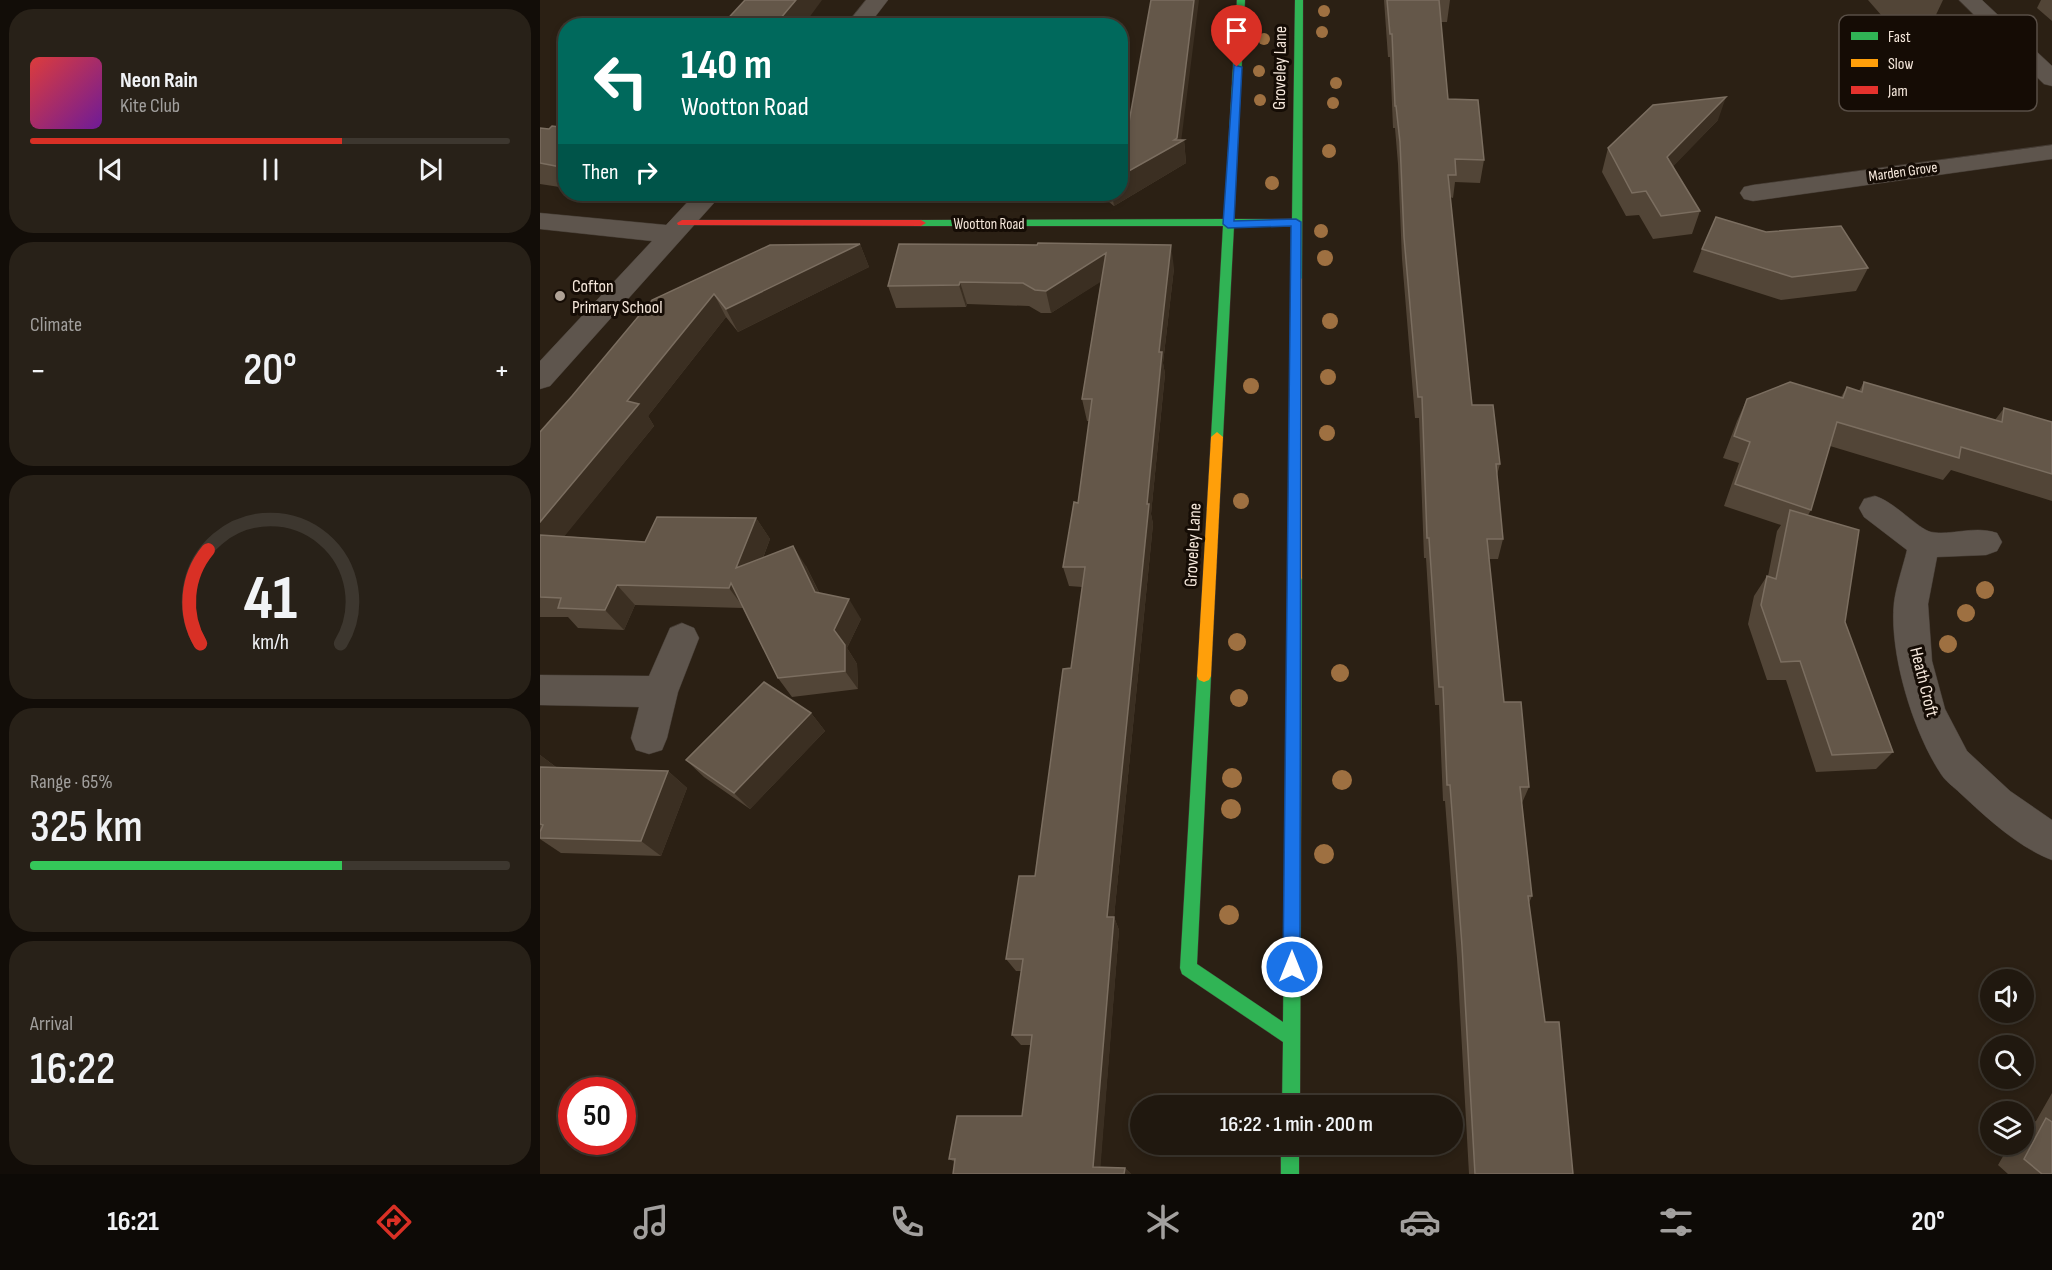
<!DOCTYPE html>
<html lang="en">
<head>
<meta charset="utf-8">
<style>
  body { margin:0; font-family:"Sofia Sans Condensed",sans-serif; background:#282118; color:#f1f3f6; height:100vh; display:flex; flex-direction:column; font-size:22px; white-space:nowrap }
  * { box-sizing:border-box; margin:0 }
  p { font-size:20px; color:#a2a09e }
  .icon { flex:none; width:33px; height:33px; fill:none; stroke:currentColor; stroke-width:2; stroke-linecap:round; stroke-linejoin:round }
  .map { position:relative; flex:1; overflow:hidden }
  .side { display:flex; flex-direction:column; gap:9px; padding:9px; background:#120d08; width:540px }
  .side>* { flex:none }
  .hud { position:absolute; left:18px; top:18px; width:570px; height:183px; border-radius:24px; box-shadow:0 3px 9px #0003,0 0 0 2px #3d372f; background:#00695c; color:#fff; overflow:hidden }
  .tools { position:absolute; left:1440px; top:969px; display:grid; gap:12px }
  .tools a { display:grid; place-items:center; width:54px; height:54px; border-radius:50%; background:#20180f; box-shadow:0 3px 9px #0003,0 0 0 2px #3d372f; font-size:30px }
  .speed { position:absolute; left:18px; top:1077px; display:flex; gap:12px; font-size:30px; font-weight:700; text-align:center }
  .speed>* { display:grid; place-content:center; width:78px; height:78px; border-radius:50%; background:#20180f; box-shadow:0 3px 9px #0003,0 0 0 2px #3d372f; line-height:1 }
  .speed .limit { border:9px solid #d22; background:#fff; color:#111 }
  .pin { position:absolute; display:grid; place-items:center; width:51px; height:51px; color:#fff; margin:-62px -26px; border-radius:50% 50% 50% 0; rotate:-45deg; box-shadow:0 0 6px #0007 }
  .pin .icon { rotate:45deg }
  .me { position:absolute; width:66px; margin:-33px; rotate:0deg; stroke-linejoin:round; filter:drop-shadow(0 0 4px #0008) }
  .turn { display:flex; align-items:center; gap:21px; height:126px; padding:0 24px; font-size:27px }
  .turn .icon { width:78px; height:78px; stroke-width:2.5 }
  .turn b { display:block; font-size:42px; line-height:51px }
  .then { display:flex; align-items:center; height:57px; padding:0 24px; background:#0003; gap:12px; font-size:22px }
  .big { font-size:45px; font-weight:600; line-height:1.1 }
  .side .card { flex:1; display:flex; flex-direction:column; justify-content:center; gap:9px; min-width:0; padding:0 21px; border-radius:24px; background:#282118 }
  .side .dial { align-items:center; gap:0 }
  .dial svg { height:156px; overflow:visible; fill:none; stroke:#3d372f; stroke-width:7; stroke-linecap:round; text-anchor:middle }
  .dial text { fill:#f1f3f6; stroke:none }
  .song { display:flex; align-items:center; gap:18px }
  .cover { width:72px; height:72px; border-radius:9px; background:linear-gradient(135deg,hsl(0 70% 55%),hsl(280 70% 35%)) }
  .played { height:6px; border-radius:3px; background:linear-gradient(90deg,#d93025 65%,#3d372f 65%) }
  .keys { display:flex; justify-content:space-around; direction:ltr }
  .heat { display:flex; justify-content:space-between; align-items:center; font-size:33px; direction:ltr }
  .charge { height:9px; border-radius:4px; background:linear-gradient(90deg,#34c759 65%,#3d372f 0) }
  .trip { position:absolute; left:590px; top:1095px; width:333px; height:60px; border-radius:30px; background:#20180f; box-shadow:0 3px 9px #0003,0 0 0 2px #3d372f; font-weight:600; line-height:60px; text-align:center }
  .tab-bar { display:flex; height:96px; justify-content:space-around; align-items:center; background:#0d0a06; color:#a2a09e }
  .tab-bar .icon { width:42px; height:42px }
  .tab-bar .selected { color:#d93025 }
  .tab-bar b { font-size:27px; color:#f1f3f6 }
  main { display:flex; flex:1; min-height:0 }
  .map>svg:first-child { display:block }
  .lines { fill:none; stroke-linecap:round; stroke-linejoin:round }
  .street-casing { stroke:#443b33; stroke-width:1 }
  .fast-casing { stroke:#443b33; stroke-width:1 }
  .slow-casing { stroke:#443b33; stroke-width:1 }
  .jam-casing { stroke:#443b33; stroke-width:1 }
  .street { fill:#5e554d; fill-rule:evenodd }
  .fast { fill:#30b455; fill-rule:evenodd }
  .slow { fill:#ff9f0a; fill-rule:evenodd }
  .jam { fill:#e5322d; fill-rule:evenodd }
  .tree { fill:#9e7041 }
  .wall { fill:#524537 }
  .shaded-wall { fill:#3b2f22 }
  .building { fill:#645749; stroke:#7b6e60; stroke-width:1.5 }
  .route { fill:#1a73e8; stroke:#114b97; stroke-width:1.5 }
  .poi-dot { fill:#afa296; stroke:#150c05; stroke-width:2 }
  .labels { text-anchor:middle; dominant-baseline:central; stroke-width:6; stroke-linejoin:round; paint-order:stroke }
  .far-street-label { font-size:15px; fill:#f6e8dc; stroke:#150c05 }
  .street-label { font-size:18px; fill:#f6e8dc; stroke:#150c05 }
  .poi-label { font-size:18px; fill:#f6e8dc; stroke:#150c05; text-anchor:start }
  .key { fill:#150c05; stroke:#584e46; stroke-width:1.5 }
  .key-label { font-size:16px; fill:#f6e8dc }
</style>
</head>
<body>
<main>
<section class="side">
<div class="card">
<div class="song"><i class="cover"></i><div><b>Neon Rain</b><p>Kite Club</p></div></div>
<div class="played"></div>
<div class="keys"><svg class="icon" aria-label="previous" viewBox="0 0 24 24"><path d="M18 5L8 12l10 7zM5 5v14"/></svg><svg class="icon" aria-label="pause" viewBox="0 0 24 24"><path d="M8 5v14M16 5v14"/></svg><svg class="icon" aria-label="next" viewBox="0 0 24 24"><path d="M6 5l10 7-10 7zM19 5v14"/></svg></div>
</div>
<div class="card"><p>Climate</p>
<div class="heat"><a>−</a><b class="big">20°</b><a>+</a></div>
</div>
<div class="card dial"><svg viewBox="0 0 100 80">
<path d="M14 69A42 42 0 1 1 86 69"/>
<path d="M14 69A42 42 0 0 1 18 21" stroke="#d93025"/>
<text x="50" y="56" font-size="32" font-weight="700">41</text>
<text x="50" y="72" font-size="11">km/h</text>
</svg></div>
<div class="card"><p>Range · 65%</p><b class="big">325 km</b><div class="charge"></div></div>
<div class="card"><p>Arrival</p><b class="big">16:22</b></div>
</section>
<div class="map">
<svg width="1512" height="1174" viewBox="0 0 1512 1174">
  <rect width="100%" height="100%" fill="#2b2014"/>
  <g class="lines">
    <defs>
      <g id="street">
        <path d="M 326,0 L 348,0 L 328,26 L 305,26 Z"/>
        <path d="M 1419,0 L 1442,0 L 1512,66 L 1512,86 L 1504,84 Z"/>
        <path d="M 1512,145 L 1512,159 L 1213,201 L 1204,199 L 1200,193 L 1204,187 L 1213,185 Z"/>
        <path d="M 155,194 L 182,194 L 10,386 L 0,389 L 0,361 L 112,241 L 0,229 L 0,213 L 126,225 Z"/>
        <path d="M 1335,496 C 1355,502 1378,529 1391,532 C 1411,536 1434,525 1457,533 L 1462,542 L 1457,551 L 1446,555 L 1397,557 L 1388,604 L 1392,661 L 1405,709 L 1427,751 L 1470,791 L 1512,820 L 1512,860 C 1478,847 1447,818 1420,793 C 1414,787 1405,781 1401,774 C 1373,732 1349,653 1354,603 C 1356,586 1363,567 1367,550 L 1324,517 L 1319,508 L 1324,499 Z"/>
        <path d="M 142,623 L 154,628 L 159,638 L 138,692 L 127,738 L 122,750 L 109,754 L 96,750 L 91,738 L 99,707 L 0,705 L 0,675 L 109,676 L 130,628 Z"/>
      </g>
      <g id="fast">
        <path d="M 697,0 L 705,0 L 694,219 L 752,219 L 755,0 L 763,0 L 762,279 L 757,283 L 752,279 L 752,225 L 694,226 L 683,437 L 677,442 L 671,437 L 683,226 L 381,226 L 376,223 L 381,220 L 684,219 Z"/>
        <path d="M 755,572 L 760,574 L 762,578 L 760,1106 L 742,1106 L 743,1042 L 642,974 L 640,968 L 657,676 L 659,672 L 664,670 L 669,672 L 671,676 L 657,964 L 743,1022 L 748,578 L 750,574 Z"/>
        <rect x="741" y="1144" width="18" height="30"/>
      </g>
      <g id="slow">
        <path d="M 757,275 L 762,279 L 762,578 L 760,582 L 750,582 L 748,578 L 752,279 Z"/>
        <path d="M 677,432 L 683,437 L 671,676 L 669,680 L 664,682 L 659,680 L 657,676 L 671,437 Z"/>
      </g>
      <path id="jam" d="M 142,220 L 381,220 L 386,223 L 381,226 L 138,225 L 137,223 Z"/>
    </defs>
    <use href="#street" class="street-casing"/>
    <use href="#fast" class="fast-casing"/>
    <use href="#slow" class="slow-casing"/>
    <use href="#jam" class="jam-casing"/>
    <use href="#street" class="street"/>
    <use href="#fast" class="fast"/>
    <use href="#slow" class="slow"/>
    <use href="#jam" class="jam"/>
  </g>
  <g class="tree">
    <circle cx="784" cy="11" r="6"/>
    <circle cx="782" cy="32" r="6"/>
    <circle cx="724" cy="39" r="6"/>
    <circle cx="719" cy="71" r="6"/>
    <circle cx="796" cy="83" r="6"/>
    <circle cx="720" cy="100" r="6"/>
    <circle cx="793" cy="103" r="6"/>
    <circle cx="789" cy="151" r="7"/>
    <circle cx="732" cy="183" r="7"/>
    <circle cx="781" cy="231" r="7"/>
    <circle cx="785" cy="258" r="8"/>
    <circle cx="790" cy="321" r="8"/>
    <circle cx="788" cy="377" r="8"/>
    <circle cx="711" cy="386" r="8"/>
    <circle cx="787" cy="433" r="8"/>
    <circle cx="701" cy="501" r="8"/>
    <circle cx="1445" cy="590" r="9"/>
    <circle cx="1426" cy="613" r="9"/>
    <circle cx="697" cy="642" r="9"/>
    <circle cx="1408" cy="644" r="9"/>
    <circle cx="800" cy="673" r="9"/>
    <circle cx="699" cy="698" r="9"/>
    <circle cx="692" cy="778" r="10"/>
    <circle cx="802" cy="780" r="10"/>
    <circle cx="691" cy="809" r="10"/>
    <circle cx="784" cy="854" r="10"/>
    <circle cx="689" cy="915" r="10"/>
  </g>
  <g class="wall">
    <path d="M 844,0 L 910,0 L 907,22 L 901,22 L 908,99 L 944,160 L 940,183 L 915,182 L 913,198 L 910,197 L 932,405 L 960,464 L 957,475 L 963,539 L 958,559 L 949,559 L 964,702 L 989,787 L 982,803 L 992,896 L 989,903 L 1005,1022 L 1033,1174 L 929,1174 L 917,958 L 905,801 L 903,801 L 899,705 L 895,705 L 886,558 L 884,558 L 879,418 L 875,418 L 862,259 L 858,164 L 855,128 L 853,128 L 850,57 L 848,57 Z"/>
    <path d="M 1328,0 L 1403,0 L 1394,19 L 1349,24 Z"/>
    <path d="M 1501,0 L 1512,0 L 1512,21 L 1497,8 Z"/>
    <path d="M 1178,120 L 1133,166 L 1160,211 L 1152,234 L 1113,239 L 1099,215 L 1086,216 L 1062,172 L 1068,148 Z"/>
    <path d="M 0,128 L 9,129 L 26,128 L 26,188 L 0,184 Z"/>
    <path d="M 586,139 L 644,140 L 646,163 L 574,206 L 559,194 L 580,194 Z"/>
    <path d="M 320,244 L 329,267 L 198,332 L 186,317 L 108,416 L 114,426 L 24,536 L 105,542 L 216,518 L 230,539 L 223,558 L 266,566 L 279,592 L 321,619 L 307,648 L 317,664 L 318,689 L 252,697 L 238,678 L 203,608 L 95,605 L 84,630 L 38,628 L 28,617 L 0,617 L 0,432 L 32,396 L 112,300 Z"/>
    <path d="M 1162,249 L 1328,268 L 1316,291 L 1241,300 L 1153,272 Z"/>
    <path d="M 634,268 L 623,363 L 625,374 L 611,514 L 613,524 L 574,917 L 579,930 L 560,1167 L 585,1168 L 591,1174 L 413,1174 L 415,1162 L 409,1159 L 482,1116 L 491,1045 L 481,1045 L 472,1035 L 481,971 L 476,971 L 466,959 L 495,876 L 531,668 L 542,587 L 529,586 L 523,567 L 538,503 L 549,421 L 547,421 L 542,399 L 561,281 L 511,313 L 501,313 L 489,306 L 427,304 L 426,307 L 356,308 L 348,286 Z"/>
    <path d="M 1324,382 L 1455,420 L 1464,408 L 1512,422 L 1512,501 L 1411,470 L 1403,480 L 1290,446 L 1271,510 L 1268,515 L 1305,622 L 1353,752 L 1336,769 L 1276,772 L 1246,680 L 1227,680 L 1208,624 L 1214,596 L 1227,576 L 1228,576 L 1237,531 L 1241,525 L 1184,506 L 1199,463 L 1183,458 L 1197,421 L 1207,399 L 1301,397 L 1307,387 L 1319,391 Z"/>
    <path d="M 271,713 L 285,731 L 210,809 L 164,777 L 146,760 Z"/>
    <path d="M 0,755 L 16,767 L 128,771 L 147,788 L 121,856 L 21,853 L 0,839 Z"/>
    <path d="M 1512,1093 L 1512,1174 L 1468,1174 L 1458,1165 L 1470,1144 L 1484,1144 L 1484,1125 L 1496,1121 Z"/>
  </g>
  <g class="shaded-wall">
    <path d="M 256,0 L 282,0 L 263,26 L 234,26 Z"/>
    <path d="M 654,0 L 659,0 L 641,142 L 644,140 L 646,163 L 574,206 L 572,194 L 580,194 L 580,176 L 634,140 Z"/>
    <path d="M 1186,97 L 1178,120 L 1120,180 L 1127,157 Z"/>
    <path d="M 320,244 L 329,267 L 198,332 L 186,309 Z"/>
    <path d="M 631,245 L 634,268 L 623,363 L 625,374 L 611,514 L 613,524 L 574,917 L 579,930 L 560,1173 L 553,1167 L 567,917 L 607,504 L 619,352 Z"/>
    <path d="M 566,253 L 570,276 L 511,313 L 506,291 Z"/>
    <path d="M 420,282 L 427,304 L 426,307 L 419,285 Z"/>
    <path d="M 174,294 L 186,317 L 108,416 L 114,426 L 10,554 L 0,544 L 0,522 L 87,401 Z"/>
    <path d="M 216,518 L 230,539 L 211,589 L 196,568 Z"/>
    <path d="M 253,546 L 266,566 L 288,611 L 275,592 Z"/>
    <path d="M 191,583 L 204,608 L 189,588 Z"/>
    <path d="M 77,585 L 95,605 L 84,630 L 65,610 Z"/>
    <path d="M 309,599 L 321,619 L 307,648 L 317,664 L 318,689 L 305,671 L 294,630 Z"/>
    <path d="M 271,713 L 285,731 L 210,809 L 194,793 Z"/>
    <path d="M 0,755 L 21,771 L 0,772 Z"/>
    <path d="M 128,771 L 147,788 L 121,856 L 101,841 Z"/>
    <path d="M 585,1168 L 591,1174 L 584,1174 Z"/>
  </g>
  <g class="building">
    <path d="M 205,0 L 256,0 L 234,26 L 181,26 Z"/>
    <path d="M 611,0 L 654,0 L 637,138 L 634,140 L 644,140 L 580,176 L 580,139 L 586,139 Z"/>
    <path d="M 847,0 L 899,0 L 908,99 L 938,100 L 944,160 L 915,159 L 916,175 L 908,175 L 932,405 L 953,405 L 960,464 L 956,464 L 963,539 L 947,539 L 964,702 L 981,702 L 989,787 L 980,787 L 992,896 L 988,896 L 1005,1022 L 1019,1022 L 1033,1174 L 935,1174 L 922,946 L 910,785 L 907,785 L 903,687 L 899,687 L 889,538 L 887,538 L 882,397 L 878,397 L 864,237 L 860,142 L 856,106 L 855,106 L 852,34 L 850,34 Z"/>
    <path d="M 1186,97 L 1127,157 L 1160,211 L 1121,216 L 1106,191 L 1092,193 L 1068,148 L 1113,105 Z"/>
    <path d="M 12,126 L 26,128 L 26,168 L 0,163 L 0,128 L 9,129 Z"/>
    <path d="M 1176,217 L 1226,232 L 1301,226 L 1328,268 L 1252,277 L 1162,249 Z"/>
    <path d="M 498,243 L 631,245 L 619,352 L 622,352 L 607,504 L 609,504 L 567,917 L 574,917 L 553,1167 L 585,1168 L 584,1174 L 413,1174 L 415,1159 L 409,1159 L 417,1116 L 482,1116 L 492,1035 L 472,1035 L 483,959 L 466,959 L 479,876 L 495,876 L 523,669 L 531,668 L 545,567 L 523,567 L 534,502 L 538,503 L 552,399 L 542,399 L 566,253 L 506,291 L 495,290 L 483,283 L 420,282 L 419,285 L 348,286 L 359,244 L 497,245 Z"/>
    <path d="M 320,244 L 186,309 L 174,294 L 87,401 L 99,404 L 0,522 L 0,432 L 32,396 L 112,300 L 230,245 Z"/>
    <path d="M 1250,382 L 1303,398 L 1307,387 L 1322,392 L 1324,382 L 1462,422 L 1464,408 L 1512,422 L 1512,474 L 1421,447 L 1419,458 L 1297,422 L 1271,510 L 1195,484 L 1210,442 L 1194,436 L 1207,399 Z"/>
    <path d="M 1250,510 L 1319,530 L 1305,622 L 1353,752 L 1292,755 L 1260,661 L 1241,662 L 1221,605 L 1227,576 L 1236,579 Z"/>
    <path d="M 117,517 L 216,518 L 196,568 L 253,546 L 275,592 L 309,599 L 294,630 L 305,645 L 305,671 L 238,678 L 191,583 L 189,588 L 77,585 L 65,610 L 18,608 L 21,598 L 0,597 L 0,535 L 105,542 Z"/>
    <path d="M 224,682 L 271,713 L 194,793 L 146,760 Z"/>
    <path d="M 0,767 L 128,771 L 101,841 L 0,838 L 0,832 L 3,825 L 0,824 Z"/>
    <path d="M 1506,1118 L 1512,1122 L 1512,1174 L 1502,1174 L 1484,1159 Z"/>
  </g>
  <path class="route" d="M 694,65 L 702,67 L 694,221 L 756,219 L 761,222 L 760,967 L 758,973 L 752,975 L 746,973 L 743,967 L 751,226 L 688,228 L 683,224 Z"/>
  <circle class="poi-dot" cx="20" cy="296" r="6"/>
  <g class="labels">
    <g class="far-street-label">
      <text transform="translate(1363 172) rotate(-8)">Marden Grove</text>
      <text x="449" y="224">Wootton Road</text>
    </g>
    <g class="street-label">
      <text transform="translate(740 68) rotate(-89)">Groveley Lane</text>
      <text transform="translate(653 545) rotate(-87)">Groveley Lane</text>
      <text transform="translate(1384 682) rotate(76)">Heath Croft</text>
    </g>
    <g class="poi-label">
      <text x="32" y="286">Cofton<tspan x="32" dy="21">Primary School</tspan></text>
    </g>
  </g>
  <rect x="1299" y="15" width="198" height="96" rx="9" class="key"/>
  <rect x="1311" y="32" width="27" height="8" fill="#30b455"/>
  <rect x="1311" y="59" width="27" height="8" fill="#ff9f0a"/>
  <rect x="1311" y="86" width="27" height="8" fill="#e5322d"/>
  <g class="key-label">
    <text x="1348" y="42">Fast</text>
    <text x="1348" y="69">Slow</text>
    <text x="1348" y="96">Jam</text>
  </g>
</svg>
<div class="tools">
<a><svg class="icon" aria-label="sound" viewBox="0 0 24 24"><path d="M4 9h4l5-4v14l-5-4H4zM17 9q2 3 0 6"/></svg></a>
<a><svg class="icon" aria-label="search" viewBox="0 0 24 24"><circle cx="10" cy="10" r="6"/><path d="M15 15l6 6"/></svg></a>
<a><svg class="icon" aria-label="layers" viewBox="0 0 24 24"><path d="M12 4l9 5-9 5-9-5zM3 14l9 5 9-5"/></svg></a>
</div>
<div class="speed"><div class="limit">50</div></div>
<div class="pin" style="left:697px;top:67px;background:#d93025"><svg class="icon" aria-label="arrive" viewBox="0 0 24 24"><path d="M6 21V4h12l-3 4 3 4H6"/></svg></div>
<svg class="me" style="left:752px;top:967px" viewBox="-20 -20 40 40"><circle r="17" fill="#1a73e8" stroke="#fff" stroke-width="3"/><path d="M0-11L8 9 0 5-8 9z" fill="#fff"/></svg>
<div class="trip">16:22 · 1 min · 200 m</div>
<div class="hud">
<div class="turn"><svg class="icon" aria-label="left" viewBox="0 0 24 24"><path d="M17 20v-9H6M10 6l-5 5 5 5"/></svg><div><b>140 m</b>Wootton Road</div></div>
<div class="then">Then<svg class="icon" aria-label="right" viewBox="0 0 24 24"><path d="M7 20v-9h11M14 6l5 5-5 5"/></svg></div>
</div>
</div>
</main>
<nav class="tab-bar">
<b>16:21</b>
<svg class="icon selected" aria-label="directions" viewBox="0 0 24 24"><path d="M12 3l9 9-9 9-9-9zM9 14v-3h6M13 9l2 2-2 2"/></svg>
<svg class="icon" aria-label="music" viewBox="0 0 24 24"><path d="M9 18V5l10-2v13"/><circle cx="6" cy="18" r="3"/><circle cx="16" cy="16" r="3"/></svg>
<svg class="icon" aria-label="phone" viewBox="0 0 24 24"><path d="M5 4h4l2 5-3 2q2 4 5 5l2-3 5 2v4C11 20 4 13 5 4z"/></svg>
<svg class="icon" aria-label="climate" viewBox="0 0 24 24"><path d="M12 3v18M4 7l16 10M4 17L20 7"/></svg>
<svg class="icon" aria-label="car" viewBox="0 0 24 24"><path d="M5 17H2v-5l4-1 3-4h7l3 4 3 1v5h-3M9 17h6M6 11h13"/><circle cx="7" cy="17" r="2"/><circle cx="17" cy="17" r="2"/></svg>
<svg class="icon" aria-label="filters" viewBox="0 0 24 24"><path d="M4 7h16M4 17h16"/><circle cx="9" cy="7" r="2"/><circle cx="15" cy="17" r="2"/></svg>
<b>20°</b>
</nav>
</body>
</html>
